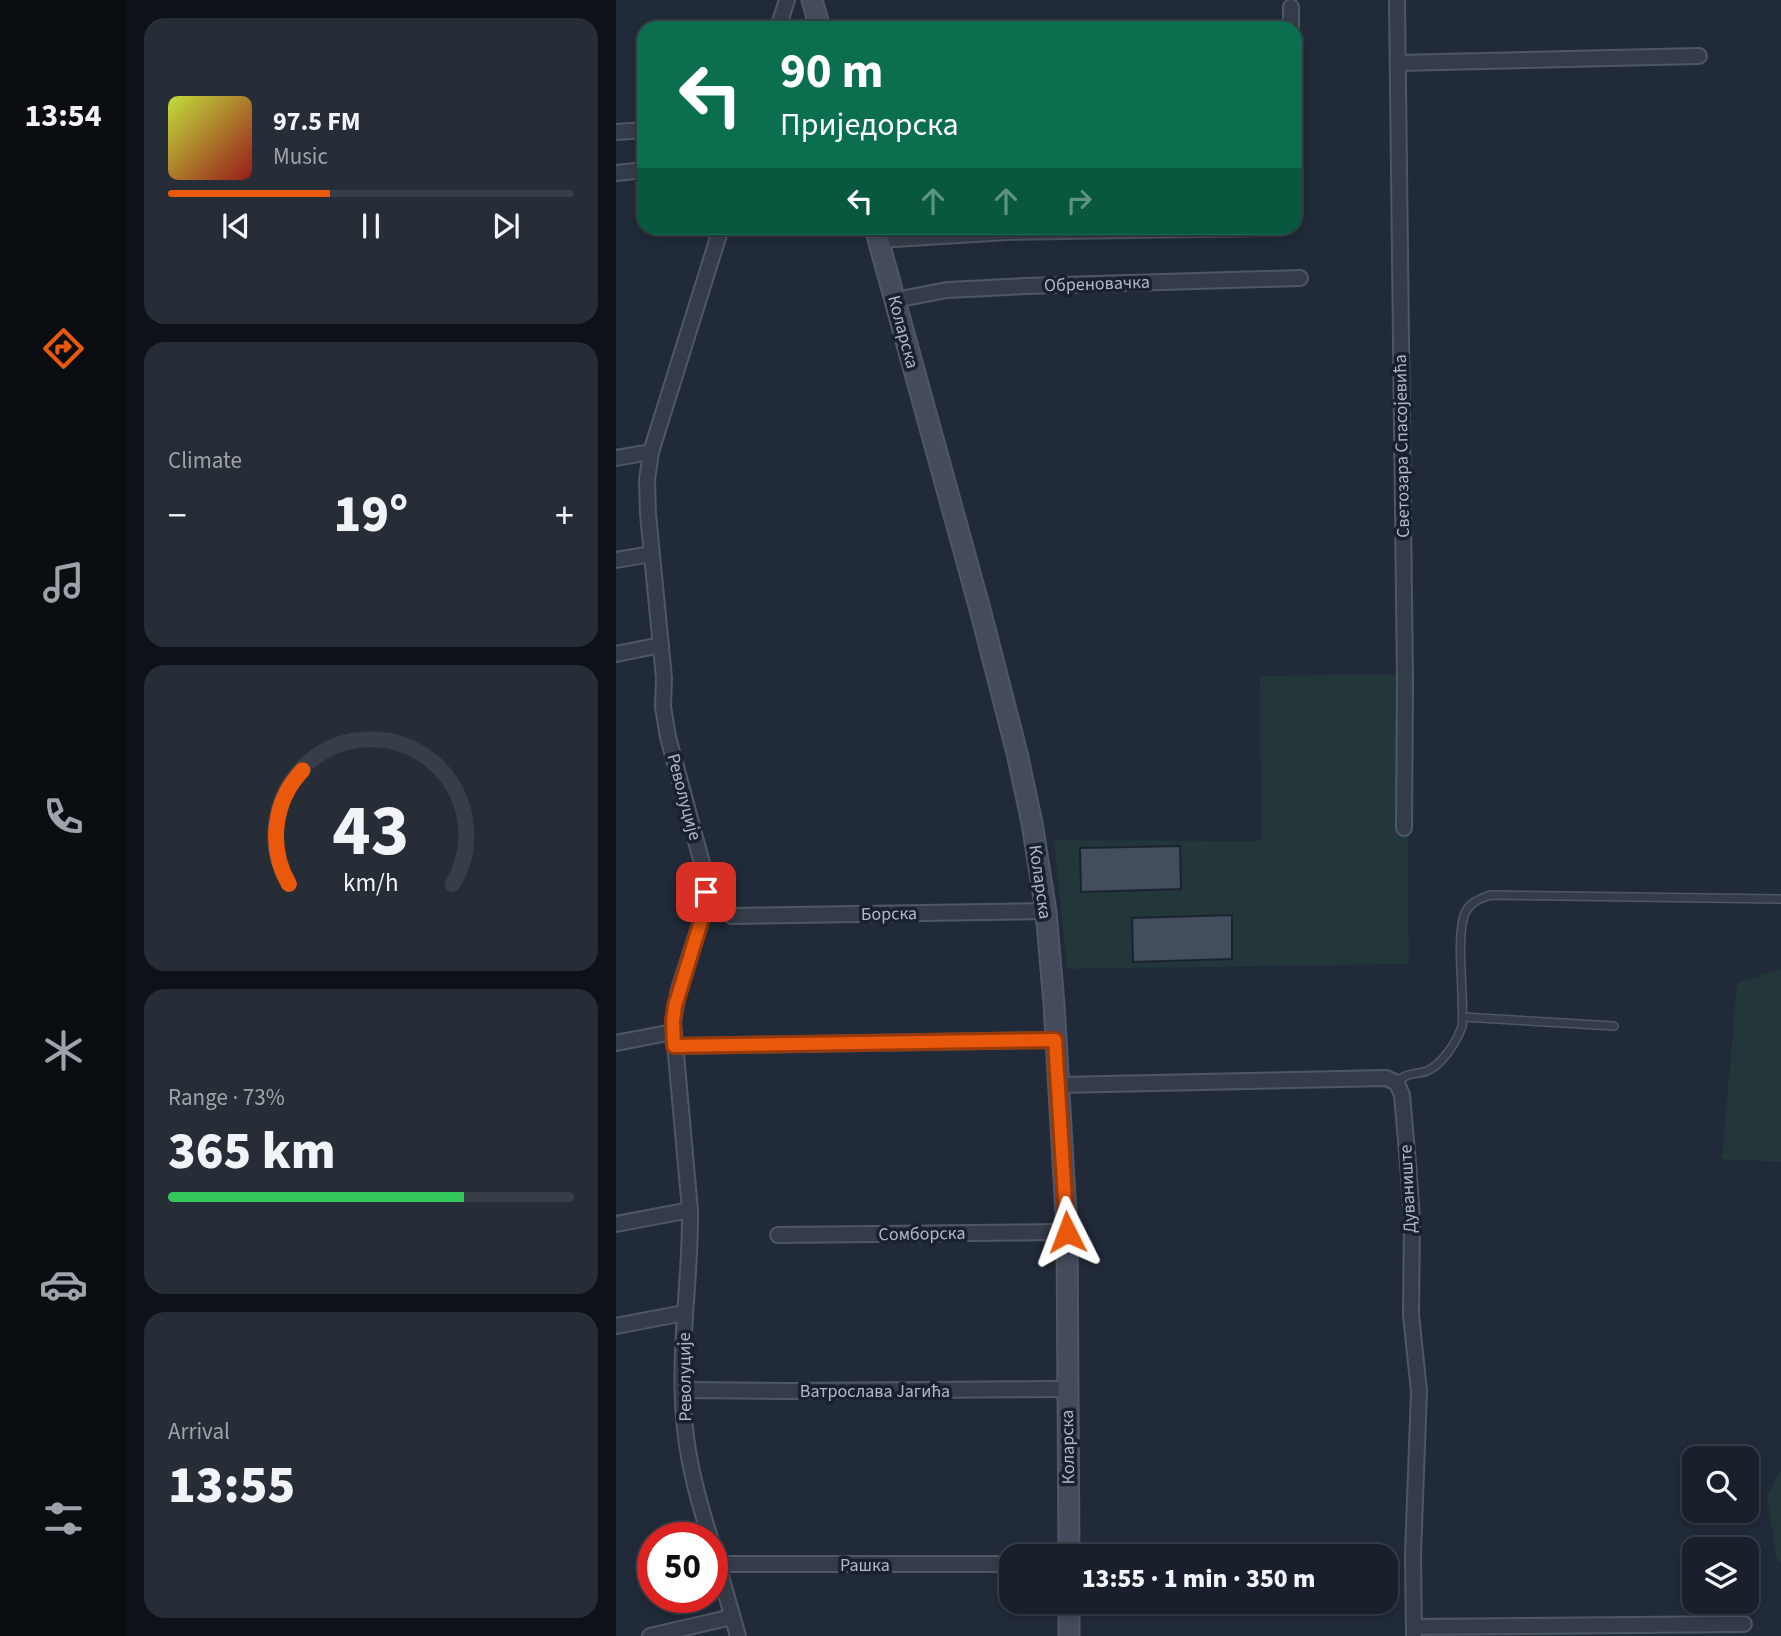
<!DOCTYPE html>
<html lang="en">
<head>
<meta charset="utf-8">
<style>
  body { margin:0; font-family:"Source Sans 3",sans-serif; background:#262d37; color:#f1f3f6; height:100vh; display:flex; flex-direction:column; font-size:26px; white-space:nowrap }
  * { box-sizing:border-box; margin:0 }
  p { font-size:23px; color:#9fa3a9 }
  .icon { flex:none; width:38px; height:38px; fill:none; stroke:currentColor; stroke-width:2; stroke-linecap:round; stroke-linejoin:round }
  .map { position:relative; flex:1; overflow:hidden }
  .drawer { display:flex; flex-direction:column; gap:18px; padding:18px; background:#0e1218; width:490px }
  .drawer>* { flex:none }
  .guide { position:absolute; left:21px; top:21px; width:665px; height:214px; border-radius:21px; box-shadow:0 4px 10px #0003,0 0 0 2px #373e47; background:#0b6e4f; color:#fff; overflow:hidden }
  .fabs { position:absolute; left:1066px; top:1446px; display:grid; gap:14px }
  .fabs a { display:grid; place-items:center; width:77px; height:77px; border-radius:14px; background:#19202b; box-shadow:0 4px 10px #0003,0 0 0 2px #373e47; font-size:35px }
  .speed { position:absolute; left:21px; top:1522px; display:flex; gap:14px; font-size:35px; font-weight:700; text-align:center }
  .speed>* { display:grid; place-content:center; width:91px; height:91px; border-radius:50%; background:#19202b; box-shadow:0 4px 10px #0003,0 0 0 2px #373e47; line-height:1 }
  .speed .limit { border:10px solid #d22; background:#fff; color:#111 }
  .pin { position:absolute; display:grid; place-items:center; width:60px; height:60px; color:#fff; margin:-30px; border-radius:14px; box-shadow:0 4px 10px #0006 }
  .me { position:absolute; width:77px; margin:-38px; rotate:357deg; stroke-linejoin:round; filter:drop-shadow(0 0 5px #0008) }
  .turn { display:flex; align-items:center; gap:24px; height:147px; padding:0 28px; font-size:32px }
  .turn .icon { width:91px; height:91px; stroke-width:2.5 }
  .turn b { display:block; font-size:49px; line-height:60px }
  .lanes { display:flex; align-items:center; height:66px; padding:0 28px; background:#0003; justify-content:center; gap:35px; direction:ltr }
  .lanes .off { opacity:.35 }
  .big { font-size:52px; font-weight:800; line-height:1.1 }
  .drawer .tile { flex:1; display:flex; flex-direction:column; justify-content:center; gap:10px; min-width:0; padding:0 24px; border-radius:21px; background:#262d37 }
  .drawer .dial { align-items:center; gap:0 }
  .dial svg { height:182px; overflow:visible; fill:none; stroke:#373e47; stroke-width:7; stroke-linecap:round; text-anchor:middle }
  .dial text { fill:#f1f3f6; stroke:none }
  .song { display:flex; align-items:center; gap:21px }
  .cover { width:84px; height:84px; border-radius:10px; background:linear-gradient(135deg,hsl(70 70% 55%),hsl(0 70% 35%)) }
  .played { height:7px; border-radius:4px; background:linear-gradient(90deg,#ea580c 40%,#373e47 40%) }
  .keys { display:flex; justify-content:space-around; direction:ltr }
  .heat { display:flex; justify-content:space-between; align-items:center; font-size:38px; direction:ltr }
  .charge { height:10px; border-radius:5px; background:linear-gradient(90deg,#34c759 73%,#373e47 0) }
  .trip { position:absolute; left:383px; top:1544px; width:399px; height:70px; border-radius:21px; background:#19202b; box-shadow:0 4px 10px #0003,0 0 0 2px #373e47; font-weight:800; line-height:70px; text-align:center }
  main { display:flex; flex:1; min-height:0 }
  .menu { display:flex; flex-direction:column; width:126px; justify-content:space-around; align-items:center; background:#0a0d11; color:#9fa3a9 }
  .menu .icon { width:49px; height:49px }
  .menu .current { color:#ea580c }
  .menu b { font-size:32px; color:#f1f3f6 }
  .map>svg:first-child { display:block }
  .green { fill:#23363a }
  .building { fill:#424d5e; stroke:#1c2330; stroke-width:2 }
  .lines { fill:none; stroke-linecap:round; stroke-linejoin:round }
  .lane-casing { stroke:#505764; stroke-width:10 }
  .street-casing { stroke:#505764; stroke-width:18 }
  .secondary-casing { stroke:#505764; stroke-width:23 }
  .lane { stroke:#353c49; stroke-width:7 }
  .street { stroke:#353c49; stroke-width:14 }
  .secondary { stroke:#434b5c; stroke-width:19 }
  .route-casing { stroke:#983908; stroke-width:18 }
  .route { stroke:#ea580c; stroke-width:12 }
  .labels { text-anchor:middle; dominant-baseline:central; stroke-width:7; stroke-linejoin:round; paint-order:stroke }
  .street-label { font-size:18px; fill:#b0b7c6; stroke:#1a212e }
</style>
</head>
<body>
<main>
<nav class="menu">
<b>13:54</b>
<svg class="icon current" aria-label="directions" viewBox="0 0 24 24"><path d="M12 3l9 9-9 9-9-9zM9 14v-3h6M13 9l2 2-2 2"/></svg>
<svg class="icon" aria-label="music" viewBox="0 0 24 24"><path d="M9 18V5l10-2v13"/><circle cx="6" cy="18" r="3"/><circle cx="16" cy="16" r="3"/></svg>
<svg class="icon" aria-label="phone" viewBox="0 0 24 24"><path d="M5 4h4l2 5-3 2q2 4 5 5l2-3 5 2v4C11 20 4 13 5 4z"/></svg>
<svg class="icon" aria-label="climate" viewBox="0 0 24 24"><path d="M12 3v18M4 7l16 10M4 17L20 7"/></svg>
<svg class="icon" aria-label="car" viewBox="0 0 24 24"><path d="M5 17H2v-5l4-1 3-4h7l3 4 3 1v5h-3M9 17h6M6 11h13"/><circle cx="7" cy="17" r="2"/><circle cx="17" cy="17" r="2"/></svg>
<svg class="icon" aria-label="filters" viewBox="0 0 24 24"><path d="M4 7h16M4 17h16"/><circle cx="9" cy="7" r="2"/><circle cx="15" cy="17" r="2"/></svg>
</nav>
<section class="drawer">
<div class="tile">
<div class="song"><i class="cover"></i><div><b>97.5 FM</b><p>Music</p></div></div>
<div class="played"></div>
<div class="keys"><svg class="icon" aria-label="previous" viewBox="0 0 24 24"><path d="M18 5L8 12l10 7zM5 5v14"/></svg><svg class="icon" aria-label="pause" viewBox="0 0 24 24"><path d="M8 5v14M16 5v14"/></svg><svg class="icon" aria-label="next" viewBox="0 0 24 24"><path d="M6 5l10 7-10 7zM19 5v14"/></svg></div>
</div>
<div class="tile"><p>Climate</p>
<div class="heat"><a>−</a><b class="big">19°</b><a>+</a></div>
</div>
<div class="tile dial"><svg viewBox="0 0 100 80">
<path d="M14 69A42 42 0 1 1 86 69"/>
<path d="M14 69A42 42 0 0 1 20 19" stroke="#ea580c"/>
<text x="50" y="56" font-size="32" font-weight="700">43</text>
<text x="50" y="72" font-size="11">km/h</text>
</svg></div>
<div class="tile"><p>Range · 73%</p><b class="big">365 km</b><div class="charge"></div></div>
<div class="tile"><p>Arrival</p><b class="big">13:55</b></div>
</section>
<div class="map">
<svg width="1165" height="1636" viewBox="0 0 1165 1636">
  <rect width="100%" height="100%" fill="#212a39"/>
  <g class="green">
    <path d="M 790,674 L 793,964 L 451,969 L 438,840 L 645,841 L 644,676 Z"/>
    <path d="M 1165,969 L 1165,1162 L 1106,1159 L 1121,983 Z"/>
    <path d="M 1165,1470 L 1165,1562 L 1161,1561 L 1151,1496 Z"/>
  </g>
  <g class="building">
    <path d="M 564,846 L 565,889 L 465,892 L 464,848 Z"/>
    <path d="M 616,915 L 616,959 L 517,962 L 516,918 Z"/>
  </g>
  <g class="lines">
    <defs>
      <g id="lane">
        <path d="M 847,1017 L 998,1026"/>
        <path d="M 781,1083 C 789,1072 800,1075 811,1071 C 827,1064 840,1042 846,1027 C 849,998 839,939 849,913 C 854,902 864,899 874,895 L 1165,899"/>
      </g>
      <g id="street">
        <path d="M 781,0 L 789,682 L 788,828"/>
        <path d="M 675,7 L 675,28"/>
        <path d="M 162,28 L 171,0"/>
        <path d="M 782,63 L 1083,56"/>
        <path d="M 0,132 L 28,130"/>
        <path d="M 0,173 L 28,170"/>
        <path d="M 262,240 L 391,232 L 648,228"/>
        <path d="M 279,300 L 331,290 L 411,286 L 684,278"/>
        <path d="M 0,458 L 35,452"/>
        <path d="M 0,560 L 35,554"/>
        <path d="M 0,654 L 45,645"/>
        <path d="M 116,916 L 430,911"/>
        <path d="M 0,1043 L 57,1032"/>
        <path d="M 59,1046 L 439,1040"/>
        <path d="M 442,1085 L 770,1078 L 781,1083 L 786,1095 L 792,1164 L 796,1218 L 795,1315 L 803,1391 L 797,1554 L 798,1636"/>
        <path d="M 0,1224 L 74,1210"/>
        <path d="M 162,1235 L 451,1232"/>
        <path d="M 0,1326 L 68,1313"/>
        <path d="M 67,1390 L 170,1391 L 451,1389"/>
        <path d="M 94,1538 C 82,1499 71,1459 68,1418 C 62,1348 75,1279 74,1210 L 57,1021 L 63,989 L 86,918 L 91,892 L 86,863 L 52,737 L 47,707 L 48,678 L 32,514 L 31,480 L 35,452 L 105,228"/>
        <path d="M 96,1545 L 122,1636"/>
        <path d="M 103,1564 L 396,1564"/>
        <path d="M 798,1627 L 1128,1624"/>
        <path d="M 34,1636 L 116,1617"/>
      </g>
      <g id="secondary">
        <path d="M 196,0 L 204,28"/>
        <path d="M 259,228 L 365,613 L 401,753 L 416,823 L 430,911 L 438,1004 L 451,1232 L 453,1556"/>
        <path d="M 453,1636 L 453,1601"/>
      </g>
    </defs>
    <use href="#lane" class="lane-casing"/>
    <use href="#street" class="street-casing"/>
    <use href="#secondary" class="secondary-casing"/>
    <use href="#lane" class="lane"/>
    <use href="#street" class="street"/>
    <use href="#secondary" class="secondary"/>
  </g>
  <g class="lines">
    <defs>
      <path id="route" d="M 90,892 L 86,918 L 59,1006 L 57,1021 L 58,1046 L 439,1040 L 451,1232"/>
    </defs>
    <use href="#route" class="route-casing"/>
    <use href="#route" class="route"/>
  </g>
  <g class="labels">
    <g class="street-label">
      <text transform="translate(481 284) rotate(-2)">Обреновачка</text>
      <text transform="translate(287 332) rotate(75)">Коларска</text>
      <text transform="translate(786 446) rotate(-91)">Светозара Спасојевића</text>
      <text transform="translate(68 797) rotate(75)">Револуције</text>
      <text transform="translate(424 882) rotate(82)">Коларска</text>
      <text transform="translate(273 914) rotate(-1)">Борска</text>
      <text transform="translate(792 1189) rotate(-93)">Дуваниште</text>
      <text transform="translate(306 1234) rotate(-1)">Сомборска</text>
      <text transform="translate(69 1377) rotate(-91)">Револуције</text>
      <text x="259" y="1391">Ватрослава Јагића</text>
      <text transform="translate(452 1447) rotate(-91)">Коларска</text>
      <text x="249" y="1565">Рашка</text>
    </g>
  </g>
</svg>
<div class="fabs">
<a><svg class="icon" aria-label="search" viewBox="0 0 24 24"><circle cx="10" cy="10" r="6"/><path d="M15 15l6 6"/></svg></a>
<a><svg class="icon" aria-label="layers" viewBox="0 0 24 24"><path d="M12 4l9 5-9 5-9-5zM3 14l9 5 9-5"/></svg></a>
</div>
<div class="speed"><div class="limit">50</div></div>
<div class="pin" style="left:90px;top:892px;background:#d93025"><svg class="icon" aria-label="arrive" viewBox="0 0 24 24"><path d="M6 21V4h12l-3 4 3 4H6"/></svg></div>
<svg class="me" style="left:451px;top:1232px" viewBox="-20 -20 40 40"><path d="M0-17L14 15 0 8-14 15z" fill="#ea580c" stroke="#fff" stroke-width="4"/></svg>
<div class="trip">13:55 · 1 min · 350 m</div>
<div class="guide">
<div class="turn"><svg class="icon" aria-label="left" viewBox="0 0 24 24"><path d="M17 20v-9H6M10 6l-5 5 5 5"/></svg><div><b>90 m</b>Приједорска</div></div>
<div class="lanes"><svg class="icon" aria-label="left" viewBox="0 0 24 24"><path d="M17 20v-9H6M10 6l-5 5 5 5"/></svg><svg class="icon off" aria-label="ahead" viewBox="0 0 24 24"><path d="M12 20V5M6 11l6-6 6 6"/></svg><svg class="icon off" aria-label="ahead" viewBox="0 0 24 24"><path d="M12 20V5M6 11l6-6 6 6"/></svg><svg class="icon off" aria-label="right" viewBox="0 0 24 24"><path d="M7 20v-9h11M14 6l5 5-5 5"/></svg></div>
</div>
</div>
</main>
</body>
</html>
